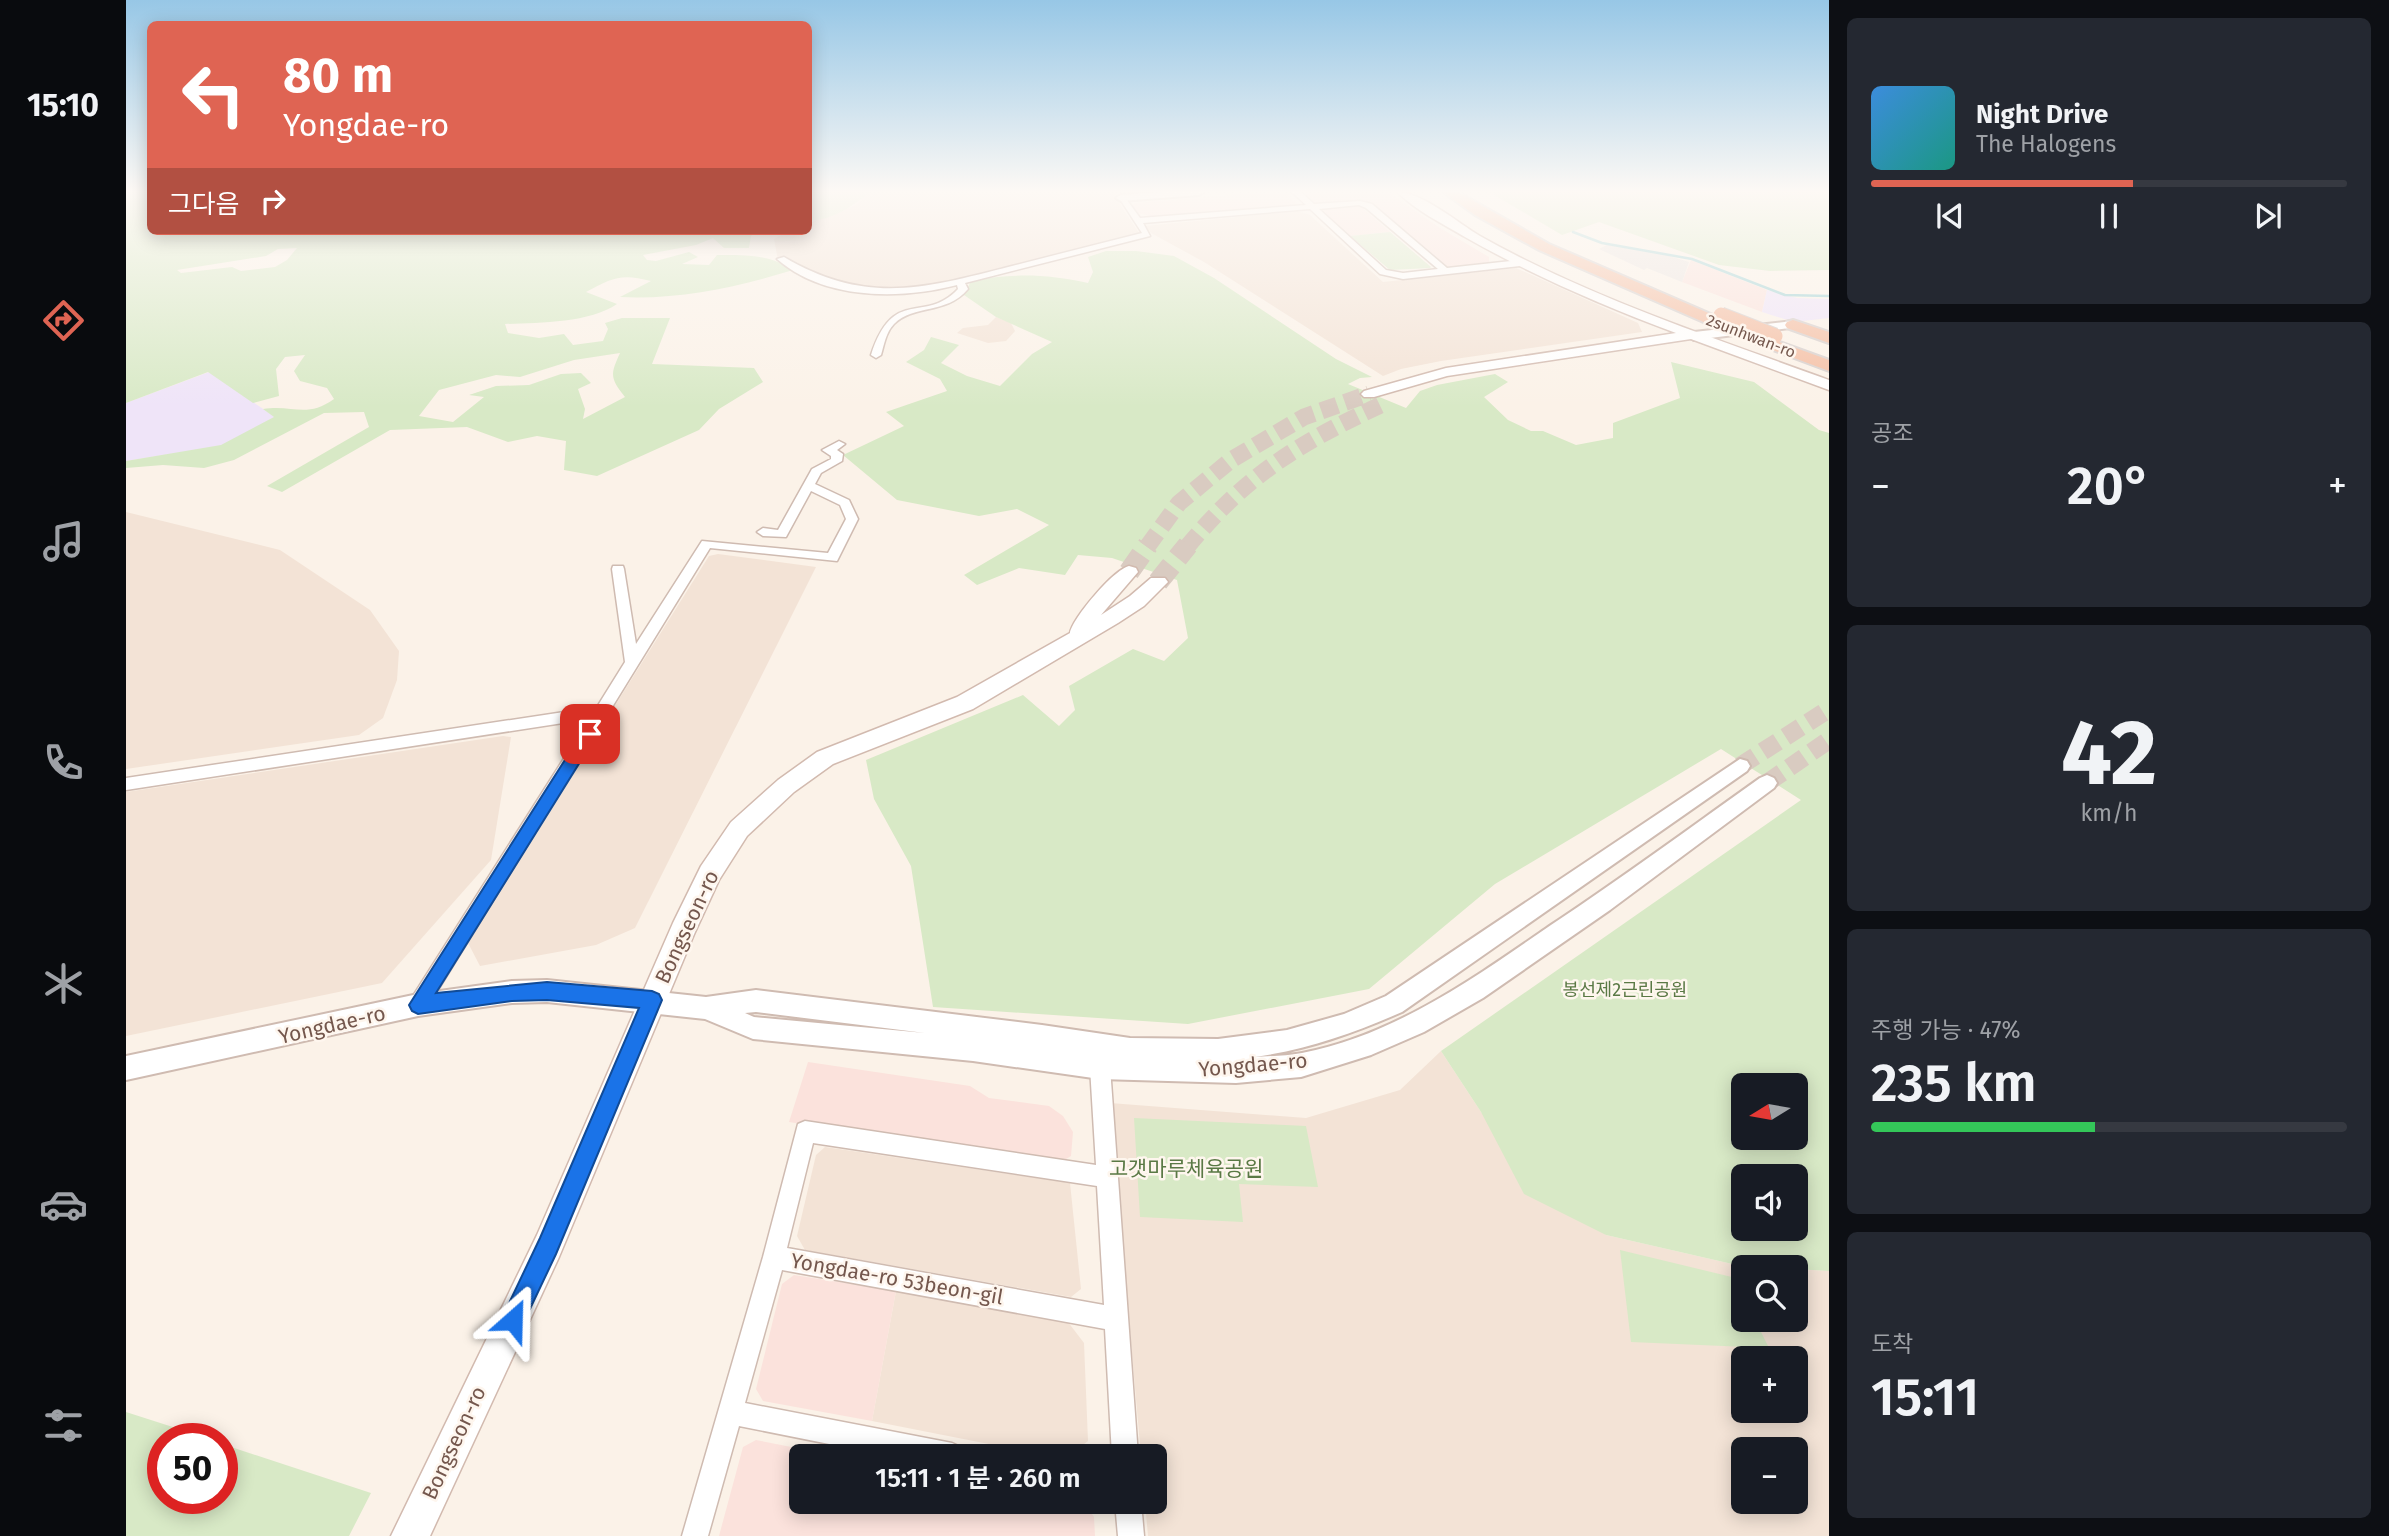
<!DOCTYPE html>
<html lang="ko">
<head>
<meta charset="utf-8">
<style>
  body { margin:0; font-family:"Fira Sans","Noto Sans KR",sans-serif; background:#242831; color:#f1f3f6; height:100vh; display:flex; flex-direction:column; font-size:26px; white-space:nowrap }
  * { box-sizing:border-box; margin:0 }
  p { font-size:23px; color:#9ea1a6 }
  .icon { flex:none; width:38px; height:38px; fill:none; stroke:currentColor; stroke-width:2; stroke-linecap:round; stroke-linejoin:round }
  .map { position:relative; flex:1; overflow:hidden }
  .sheet { display:flex; flex-direction:column; gap:18px; padding:18px; background:#0d0f14; width:560px }
  .sheet>* { flex:none }
  .banner { position:absolute; left:21px; top:21px; width:665px; height:214px; border-radius:10px; box-shadow:0 4px 18px #0003; background:#df6453; color:#fff; overflow:hidden }
  .needle { width:46px; rotate:259deg }
  .fabs { position:absolute; left:1605px; top:1073px; display:grid; gap:14px }
  .fabs a { display:grid; place-items:center; width:77px; height:77px; border-radius:10px; background:#171b24; box-shadow:0 4px 18px #0003; font-size:35px }
  .speed { position:absolute; left:21px; top:1423px; display:flex; gap:14px; font-size:35px; font-weight:700; text-align:center }
  .speed>* { display:grid; place-content:center; width:91px; height:91px; border-radius:50%; background:#171b24; box-shadow:0 4px 18px #0003; line-height:1 }
  .speed .limit { border:10px solid #d22; background:#fff; color:#111 }
  .pin { position:absolute; display:grid; place-items:center; width:60px; height:60px; color:#fff; margin:-30px; border-radius:14px; box-shadow:0 4px 10px #0006 }
  .me { position:absolute; width:77px; margin:-38px; rotate:25deg; stroke-linejoin:round; filter:drop-shadow(0 0 5px #0008) }
  .turn { display:flex; align-items:center; gap:24px; height:147px; padding:0 21px; font-size:32px }
  .turn .icon { width:91px; height:91px; stroke-width:2.5 }
  .turn b { display:block; font-size:49px; line-height:60px }
  .then { display:flex; align-items:center; height:66px; padding:0 21px; background:#0003; gap:14px; font-size:26px }
  .big { font-size:52px; font-weight:600; line-height:1.1 }
  .sheet .widget { flex:1; display:flex; flex-direction:column; justify-content:center; gap:10px; min-width:0; padding:0 24px; border-radius:10px; background:#242831 }
  .sheet .dial { align-items:center; gap:0 }
  .dial b { font-size:91px; line-height:1 }
  .song { display:flex; align-items:center; gap:21px }
  .cover { width:84px; height:84px; border-radius:10px; background:linear-gradient(135deg,hsl(210 70% 55%),hsl(170 70% 35%)) }
  .played { height:7px; border-radius:4px; background:linear-gradient(90deg,#df6453 55%,#363941 55%) }
  .keys { display:flex; justify-content:space-around; direction:ltr }
  .heat { display:flex; justify-content:space-between; align-items:center; font-size:38px; direction:ltr }
  .charge { height:10px; border-radius:5px; background:linear-gradient(90deg,#34c759 47%,#363941 0) }
  .trip { position:absolute; left:663px; top:1444px; width:378px; height:70px; border-radius:10px; background:#171b24; box-shadow:0 4px 18px #0003; font-weight:600; line-height:70px; text-align:center }
  main { display:flex; flex:1; min-height:0 }
  .tab-bar { display:flex; flex-direction:column; width:126px; justify-content:space-around; align-items:center; background:#090b0e; color:#9ea1a6 }
  .tab-bar .icon { width:49px; height:49px }
  .tab-bar .selected { color:#df6453 }
  .tab-bar b { font-size:32px; color:#f1f3f6 }
  .map>svg:first-child { display:block }
  .residential { fill:#f3e3d6; fill-rule:evenodd }
  .commercial { fill:#fbe2dc }
  .industrial { fill:#ece5e1 }
  .education { fill:#efe4f8 }
  .green { fill:#d8e9c6; fill-rule:evenodd }
  .lines { fill:none; stroke-linecap:round; stroke-linejoin:round }
  .stream { stroke:#a3d3d6; stroke-width:2.5 }
  .tertiary-tunnel { stroke:#d9cbc1; stroke-width:18; stroke-dasharray:18 9; stroke-linecap:butt }
  .secondary-tunnel-far1 { stroke:#d9cbc1; stroke-width:17; stroke-dasharray:17 8; stroke-linecap:butt }
  .secondary-tunnel { stroke:#d9cbc1; stroke-width:21; stroke-dasharray:21 10; stroke-linecap:butt }
  .minor-casing { stroke:#cfbbb1; stroke-width:3 }
  .tertiary-casing { stroke:#cfbbb1; stroke-width:4 }
  .secondary-casing { stroke:#d2baaf; stroke-width:3 }
  .trunk-casing { stroke:#d8d0cd; stroke-width:4 }
  .minor { fill:#fff; fill-rule:evenodd }
  .tertiary { fill:#fff; fill-rule:evenodd }
  .secondary { fill:#fff; fill-rule:evenodd }
  .trunk { fill:#f4bea3; fill-rule:evenodd }
  .trunk-bridge-casing { stroke:#d8d0cd; stroke-width:17; stroke-linecap:butt }
  .trunk-bridge { stroke:#f4bea3; stroke-width:15 }
  .route { fill:#1a73e8; stroke:#114b97; stroke-width:2 }
  .labels { text-anchor:middle; dominant-baseline:central; stroke-width:5; stroke-linejoin:round; paint-order:stroke }
  .far-street-label { font-size:16px; fill:#74574d; stroke:#fef6ee }
  .park-label { font-size:18px; fill:#5a7945; stroke:#fef6ee }
  .near-street-label { font-size:21px; fill:#74574d; stroke:#fef6ee }
  .near-park-label { font-size:21px; fill:#5a7945; stroke:#fef6ee }
</style>
</head>
<body>
<main>
<nav class="tab-bar">
<b>15:10</b>
<svg class="icon selected" aria-label="directions" viewBox="0 0 24 24"><path d="M12 3l9 9-9 9-9-9zM9 14v-3h6M13 9l2 2-2 2"/></svg>
<svg class="icon" aria-label="music" viewBox="0 0 24 24"><path d="M9 18V5l10-2v13"/><circle cx="6" cy="18" r="3"/><circle cx="16" cy="16" r="3"/></svg>
<svg class="icon" aria-label="phone" viewBox="0 0 24 24"><path d="M5 4h4l2 5-3 2q2 4 5 5l2-3 5 2v4C11 20 4 13 5 4z"/></svg>
<svg class="icon" aria-label="climate" viewBox="0 0 24 24"><path d="M12 3v18M4 7l16 10M4 17L20 7"/></svg>
<svg class="icon" aria-label="car" viewBox="0 0 24 24"><path d="M5 17H2v-5l4-1 3-4h7l3 4 3 1v5h-3M9 17h6M6 11h13"/><circle cx="7" cy="17" r="2"/><circle cx="17" cy="17" r="2"/></svg>
<svg class="icon" aria-label="filters" viewBox="0 0 24 24"><path d="M4 7h16M4 17h16"/><circle cx="9" cy="7" r="2"/><circle cx="15" cy="17" r="2"/></svg>
</nav>
<div class="map">
<svg width="1703" height="1536" viewBox="0 0 1703 1536">
  <rect width="100%" height="100%" fill="#fbf2e8"/>
  <g class="residential">
    <path d="M 744,192 L 1009,192 L 987,194 L 1013,233 L 804,287 L 748,291 L 667,270 L 652,260 L 648,239 L 662,231 L 682,231 L 683,223 L 730,205 Z"/>
    <path d="M 1171,211 L 1184,215 L 1257,282 L 1390,268 L 1512,323 L 1516,332 L 1315,361 L 1275,369 L 1257,376 L 1078,262 L 1025,233 L 1019,226 Z"/>
    <path d="M 870,317 L 885,323 L 889,331 L 880,341 L 862,343 L 831,333 L 837,328 L 862,325 Z"/>
    <path d="M 0,512 L 154,550 L 244,610 L 273,651 L 271,680 L 257,718 L 233,735 L 0,769 Z"/>
    <path d="M 592,554 L 690,567 L 509,928 L 470,945 L 354,966 L 341,941 L 583,556 Z"/>
    <path d="M 377,736 L 385,737 L 365,860 L 256,983 L 0,1036 L 0,792 Z"/>
    <path d="M 1315,1051 L 1355,1112 L 1480,1235 L 1615,1266 L 1635,1267 L 1617,1267 L 1617,1320 L 1670,1320 L 1670,1269 L 1703,1271 L 1703,1536 L 1022,1536 L 1019,1502 L 1029,1502 L 1029,1456 L 1015,1456 L 984,1103 L 1180,1118 L 1274,1090 ZM 1617,1358 L 1670,1358 L 1670,1410 L 1617,1410 ZM 1617,1449 L 1670,1449 L 1670,1502 L 1617,1502 Z"/>
    <path d="M 699,1147 L 944,1183 L 955,1289 L 945,1297 L 679,1250 L 671,1236 L 690,1155 Z"/>
    <path d="M 770,1291 L 942,1322 L 958,1343 L 962,1441 L 943,1456 L 923,1456 L 746,1421 Z"/>
  </g>
  <g class="commercial">
    <path d="M 1141,192 L 1161,194 L 1170,203 L 1168,206 L 1028,217 L 1012,213 L 1006,206 L 1009,203 Z"/>
    <path d="M 1178,192 L 1262,192 L 1314,228 L 1363,257 L 1363,265 L 1326,268 L 1316,265 L 1239,201 L 1193,204 L 1188,203 Z"/>
    <path d="M 1228,205 L 1234,206 L 1264,232 L 1224,236 L 1196,211 L 1200,207 Z"/>
    <path d="M 1565,260 L 1641,290 L 1636,312 L 1556,282 Z"/>
    <path d="M 682,1062 L 844,1086 L 863,1098 L 923,1106 L 937,1116 L 947,1132 L 945,1156 L 932,1164 L 663,1122 Z"/>
    <path d="M 668,1275 L 770,1291 L 746,1421 L 637,1401 L 630,1389 L 656,1284 Z"/>
    <path d="M 630,1440 L 711,1456 L 676,1456 L 676,1502 L 942,1502 L 960,1505 L 968,1517 L 969,1536 L 593,1536 L 617,1447 Z"/>
  </g>
  <path class="industrial" d="M 1481,245 L 1540,255 L 1563,262 L 1556,282 L 1521,268 L 1518,270 L 1473,249 Z"/>
  <g class="education">
    <path d="M 1641,290 L 1671,298 L 1703,299 L 1703,318 L 1668,322 L 1636,312 Z"/>
    <path d="M 83,372 L 149,417 L 95,446 L 0,461 L 0,403 Z"/>
  </g>
  <g class="green">
    <path d="M 0,192 L 24,192 L 24,231 L 406,231 L 423,234 L 438,231 L 634,231 L 625,236 L 623,248 L 598,248 L 587,238 L 570,245 L 517,255 L 521,260 L 530,261 L 563,252 L 572,257 L 556,264 L 583,265 L 591,255 C 618,255 644,254 667,270 C 612,287 552,300 494,297 L 525,281 C 495,273 486,278 460,292 L 491,304 C 464,323 411,323 379,324 L 382,333 L 413,338 L 438,334 L 447,345 L 477,341 L 482,329 L 479,323 L 496,318 L 544,318 L 526,364 L 628,368 L 637,382 L 593,409 L 573,430 L 471,476 L 438,470 L 440,441 L 411,436 L 382,442 L 341,427 L 264,430 L 156,492 L 141,486 L 243,427 L 238,412 L 198,413 L 108,460 L 78,468 L 37,465 L 0,468 L 0,461 L 95,445 L 148,417 L 137,409 C 167,404 180,419 208,399 L 201,388 L 174,381 L 168,371 L 179,355 L 159,357 L 150,369 L 153,396 L 127,403 L 82,372 L 0,403 ZM 171,248 L 161,260 L 149,267 L 115,271 L 106,267 L 55,273 L 51,270 L 140,256 L 152,249 ZM 494,353 C 484,375 484,378 499,397 L 457,419 L 459,409 L 452,389 L 465,383 L 455,373 L 435,374 L 403,385 L 370,386 L 343,395 L 358,397 L 327,422 L 293,416 L 313,390 L 370,375 L 394,377 L 448,360 Z"/>
    <path d="M 682,192 L 744,192 C 729,205 703,222 683,220 Z"/>
    <path d="M 1363,192 L 1703,192 L 1703,270 L 1644,271 L 1593,265 L 1473,222 L 1436,235 Z"/>
    <path d="M 1264,232 L 1305,267 L 1304,268 L 1264,270 L 1224,236 Z"/>
    <path d="M 980,251 L 1010,251 L 1048,256 L 1088,278 L 1210,359 L 1246,377 L 1234,378 L 1222,384 L 1280,408 L 1294,391 L 1311,385 L 1369,374 L 1382,382 L 1358,397 L 1382,420 L 1405,431 L 1417,431 L 1450,445 L 1487,438 L 1487,423 L 1554,398 L 1545,362 L 1628,382 L 1693,430 L 1703,433 L 1703,1271 L 1615,1266 L 1480,1235 L 1398,1194 L 1355,1112 L 1315,1051 L 1675,800 L 1595,749 L 1369,884 L 1243,989 L 1062,1024 L 807,1007 L 785,866 L 748,799 L 740,760 L 897,695 L 933,726 L 949,710 L 943,686 L 1007,649 L 1038,661 L 1062,638 L 1051,580 L 986,558 L 952,555 L 939,575 L 893,568 L 851,585 L 838,575 L 923,525 L 891,509 L 853,516 L 771,500 L 717,455 L 778,426 L 760,412 L 821,391 L 814,379 L 780,362 L 798,350 L 805,337 L 833,345 L 815,363 L 841,376 L 874,386 L 906,354 L 926,342 L 870,317 L 838,295 L 845,281 C 885,273 922,274 962,283 L 967,272 L 962,257 ZM 1617,1085 L 1670,1085 L 1670,1138 L 1617,1138 ZM 1617,1176 L 1670,1176 L 1670,1228 L 1617,1228 Z"/>
    <path d="M 1008,1118 L 1180,1126 L 1192,1187 L 1113,1184 L 1117,1222 L 1014,1217 Z"/>
    <path d="M 1494,1250 L 1610,1278 L 1617,1293 L 1617,1320 L 1629,1320 L 1643,1348 L 1505,1342 Z"/>
    <path d="M 0,1412 L 81,1438 L 37,1438 L 37,1498 L 96,1498 L 96,1444 L 245,1493 L 223,1536 L 0,1536 Z"/>
  </g>
  <g class="lines">
    <path class="stream" d="M 1447,232 L 1476,243 L 1566,259 L 1659,295 L 1703,296"/>
    <g class="tertiary-tunnel">
      <path d="M 1614,766 L 1703,709"/>
      <path d="M 1641,783 L 1703,740"/>
    </g>
    <g class="secondary-tunnel-far1">
      <path d="M 1021,547 L 1053,503 L 1105,460 L 1178,417 L 1243,394"/>
      <path d="M 1061,547 C 1122,473 1175,442 1261,402"/>
    </g>
    <g class="secondary-tunnel">
      <path d="M 1003,572 L 1022,545"/>
      <path d="M 1032,582 L 1062,545"/>
    </g>
    <defs>
      <g id="minor">
        <path d="M 1166,192 L 1175,192 L 1188,204 L 1234,201 L 1246,204 L 1321,268 L 1394,260 L 1398,263 L 1394,266 L 1277,279 L 1254,274 L 1184,209 L 1017,223 L 1024,236 L 839,283 L 842,289 C 820,315 788,304 768,324 C 760,332 758,345 755,355 L 750,358 L 745,355 C 768,285 798,325 832,289 L 831,285 C 773,300 698,300 651,259 L 658,257 C 741,306 799,288 886,266 C 929,255 972,244 1016,233 L 992,196 L 998,196 L 1014,218 L 1180,205 ZM 1233,205 L 1240,208 L 1312,269 L 1277,273 L 1260,270 L 1193,209 Z"/>
        <path d="M 713,441 L 719,444 L 711,450 L 717,454 L 716,461 L 695,473 L 689,484 L 723,500 L 732,519 L 711,561 L 584,548 L 299,1011 L 292,1014 L 285,1011 L 282,1005 L 285,999 L 463,719 L 0,790 L 0,778 L 471,707 L 499,662 L 486,569 L 487,566 L 497,566 L 498,569 L 510,644 L 576,541 L 702,553 L 720,519 L 714,505 L 685,491 L 660,537 L 637,536 L 631,532 L 637,528 L 652,530 L 686,469 L 705,459 L 705,456 L 696,450 Z"/>
        <path d="M 974,1057 L 981,1060 L 984,1067 L 1012,1456 L 986,1456 L 979,1329 L 656,1270 L 619,1403 L 826,1443 L 835,1447 L 839,1456 L 763,1456 L 613,1426 L 582,1536 L 556,1536 L 637,1257 L 672,1124 L 679,1121 L 970,1165 L 964,1067 L 967,1060 ZM 687,1143 L 971,1186 L 978,1305 L 661,1248 Z"/>
        <path d="M 989,1502 L 1015,1502 L 1018,1536 L 992,1536 Z"/>
      </g>
      <g id="tertiary">
        <path d="M 1036,192 L 1078,192 L 1073,195 L 995,201 L 990,198 L 995,195 Z"/>
        <path d="M 1667,321 L 1673,325 L 1671,327 L 1568,340 L 1562,336 L 1568,332 Z"/>
        <path d="M 1614,759 L 1621,761 L 1624,766 L 1621,771 L 1276,1012 C 1228,1033 1181,1050 1128,1057 C 1143,1056 1160,1056 1176,1053 C 1269,1035 1348,978 1425,925 C 1496,878 1565,827 1634,778 L 1641,775 L 1648,778 L 1651,783 L 1648,788 L 1484,910 L 1357,998 L 1298,1032 L 1245,1055 L 1175,1077 L 1110,1083 L 974,1079 L 847,1061 L 627,1039 L 579,1019 L 421,1002 L 386,1003 L 292,1016 L 0,1080 L 0,1056 L 292,994 L 386,981 L 421,980 L 580,997 L 630,990 L 916,1025 L 1004,1038 L 1092,1039 L 1161,1030 L 1218,1014 L 1260,996 ZM 630,1012 L 799,1033 L 628,1017 L 619,1013 Z"/>
      </g>
      <g id="secondary">
        <path d="M 1271,192 C 1296,192 1332,223 1354,236 C 1464,298 1585,337 1703,380 L 1703,390 L 1565,339 L 1321,376 L 1248,397 L 1238,397 L 1235,394 L 1238,391 L 1320,368 L 1550,333 C 1477,306 1406,275 1339,237 C 1317,224 1289,210 1271,192 Z"/>
        <path d="M 1003,566 L 1010,568 L 1012,572 L 975,615 L 1004,596 L 1025,578 L 1039,578 L 1042,582 L 1018,606 L 992,623 L 847,709 L 707,764 L 668,792 L 621,836 L 593,880 L 569,932 L 433,1257 L 304,1536 L 265,1536 L 411,1235 L 547,923 L 575,866 L 605,822 L 652,780 L 691,752 L 831,697 L 944,633 C 947,618 987,570 1003,566 Z"/>
      </g>
      <g id="trunk">
        <path d="M 1317,192 L 1332,192 L 1423,244 L 1594,318 L 1596,321 L 1588,326 L 1582,324 L 1413,250 L 1349,215 Z"/>
        <path d="M 1667,320 L 1703,332 L 1703,343 L 1661,328 L 1659,325 L 1661,322 Z"/>
        <path d="M 1629,333 L 1703,360 L 1703,371 L 1623,341 L 1621,338 L 1623,335 Z"/>
      </g>
    </defs>
    <use href="#minor" class="minor-casing"/>
    <use href="#tertiary" class="tertiary-casing"/>
    <use href="#secondary" class="secondary-casing"/>
    <use href="#trunk" class="trunk-casing"/>
    <use href="#minor" class="minor"/>
    <use href="#tertiary" class="tertiary"/>
    <use href="#secondary" class="secondary"/>
    <use href="#trunk" class="trunk"/>
    <defs>
      <path id="trunk-bridge" d="M 1595,315 L 1649,336"/>
    </defs>
    <use href="#trunk-bridge" class="trunk-bridge-casing"/>
    <use href="#trunk-bridge" class="trunk-bridge"/>
  </g>
  <linearGradient id="sky" x2="0" y2="1"><stop stop-color="#97c7e6"/><stop offset="0.47" stop-color="#fdf9f5"/><stop offset="1" stop-color="#fdf9f5" stop-opacity="0"/></linearGradient>
  <rect width="1703" height="407" fill="url(#sky)"/>
  <path class="route" d="M 464,728 L 469,730 L 471,734 L 469,738 L 310,993 L 421,982 L 526,991 L 533,994 L 536,1000 L 430,1254 L 395,1328 L 387,1331 L 379,1328 L 375,1320 L 414,1238 L 513,1008 L 421,1000 L 386,1001 L 292,1014 L 286,1011 L 283,1005 L 458,730 Z"/>
  <g class="labels">
    <g class="far-street-label">
      <text transform="translate(1625 336) rotate(21)">2sunhwan-ro</text>
    </g>
    <g class="park-label">
      <text x="1499" y="990">봉선제2근린공원</text>
    </g>
    <g class="near-street-label">
      <text transform="translate(561 927) rotate(-65)">Bongseon-ro</text>
      <text transform="translate(206 1025) rotate(-13)">Yongdae-ro</text>
      <text transform="translate(1127 1065) rotate(-5)">Yongdae-ro</text>
      <text transform="translate(771 1279) rotate(10)">Yongdae-ro 53beon-gil</text>
      <text transform="translate(328 1443) rotate(-65)">Bongseon-ro</text>
    </g>
    <g class="near-park-label">
      <text x="1060" y="1169">고갯마루체육공원</text>
    </g>
  </g>
</svg>
<div class="fabs">
<a><svg class="needle" viewBox="-14 -14 28 28"><path d="M0-13l5 13h-10z" fill="#e53935"/><path d="M0 13l5-13h-10z" fill="#9ea1a6"/></svg></a>
<a><svg class="icon" aria-label="sound" viewBox="0 0 24 24"><path d="M4 9h4l5-4v14l-5-4H4zM17 9q2 3 0 6"/></svg></a>
<a><svg class="icon" aria-label="search" viewBox="0 0 24 24"><circle cx="10" cy="10" r="6"/><path d="M15 15l6 6"/></svg></a>
<a>+</a>
<a>−</a>
</div>
<div class="speed"><div class="limit">50</div></div>
<div class="pin" style="left:464px;top:734px;background:#d93025"><svg class="icon" aria-label="arrive" viewBox="0 0 24 24"><path d="M6 21V4h12l-3 4 3 4H6"/></svg></div>
<svg class="me" style="left:387px;top:1320px" viewBox="-20 -20 40 40"><path d="M0-17L14 15 0 8-14 15z" fill="#1a73e8" stroke="#fff" stroke-width="4"/></svg>
<div class="trip">15:11 · 1 분 · 260 m</div>
<div class="banner">
<div class="turn"><svg class="icon" aria-label="left" viewBox="0 0 24 24"><path d="M17 20v-9H6M10 6l-5 5 5 5"/></svg><div><b>80 m</b>Yongdae-ro</div></div>
<div class="then">그다음<svg class="icon" aria-label="right" viewBox="0 0 24 24"><path d="M7 20v-9h11M14 6l5 5-5 5"/></svg></div>
</div>
</div>
<section class="sheet">
<div class="widget">
<div class="song"><i class="cover"></i><div><b>Night Drive</b><p>The Halogens</p></div></div>
<div class="played"></div>
<div class="keys"><svg class="icon" aria-label="previous" viewBox="0 0 24 24"><path d="M18 5L8 12l10 7zM5 5v14"/></svg><svg class="icon" aria-label="pause" viewBox="0 0 24 24"><path d="M8 5v14M16 5v14"/></svg><svg class="icon" aria-label="next" viewBox="0 0 24 24"><path d="M6 5l10 7-10 7zM19 5v14"/></svg></div>
</div>
<div class="widget"><p>공조</p>
<div class="heat"><a>−</a><b class="big">20°</b><a>+</a></div>
</div>
<div class="widget dial"><b>42</b><p>km/h</p></div>
<div class="widget"><p>주행 가능 · 47%</p><b class="big">235 km</b><div class="charge"></div></div>
<div class="widget"><p>도착</p><b class="big">15:11</b></div>
</section>
</main>
</body>
</html>
